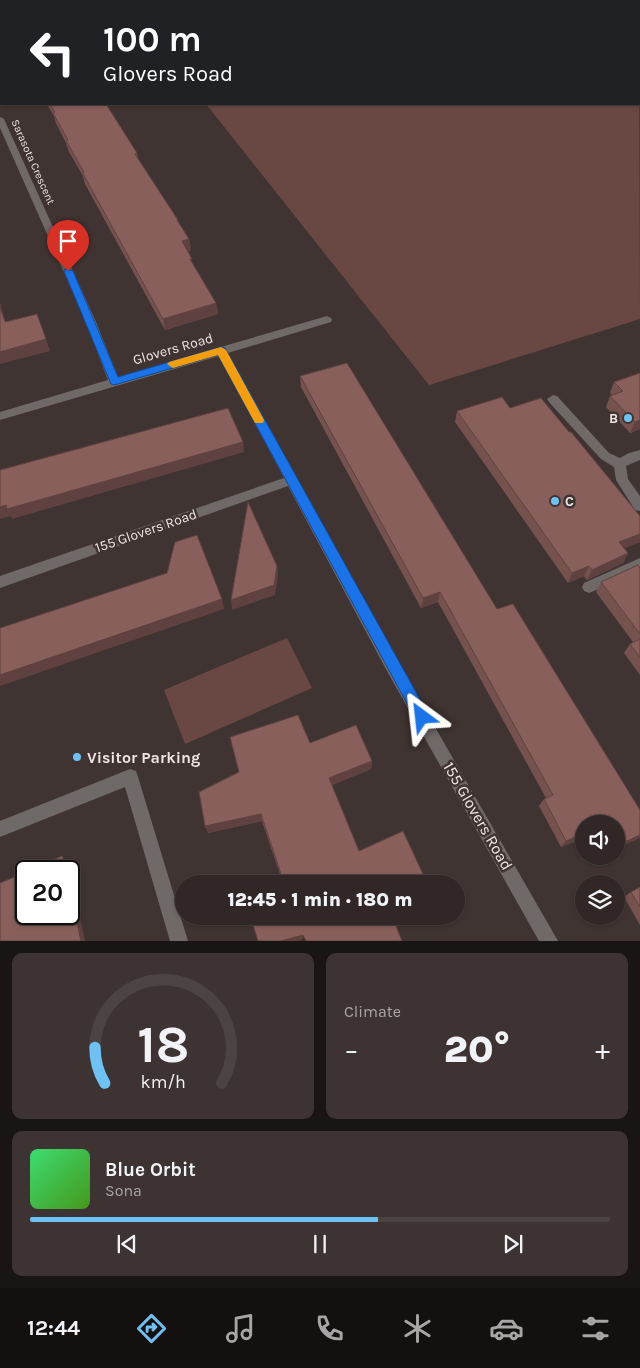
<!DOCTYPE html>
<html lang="en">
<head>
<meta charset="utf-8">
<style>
  body { margin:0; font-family:Karla,sans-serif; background:#3c3332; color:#f1f3f6; height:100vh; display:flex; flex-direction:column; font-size:19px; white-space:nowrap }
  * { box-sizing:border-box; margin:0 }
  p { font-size:16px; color:#a8a5a7 }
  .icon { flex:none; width:28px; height:28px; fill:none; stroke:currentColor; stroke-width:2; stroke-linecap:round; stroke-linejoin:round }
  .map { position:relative; height:941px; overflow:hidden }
  .panel { display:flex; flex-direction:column; gap:12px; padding:12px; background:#1a1515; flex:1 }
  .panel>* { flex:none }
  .top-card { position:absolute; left:0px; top:0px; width:640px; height:105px; box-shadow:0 1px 4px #0004,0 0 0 1px #4b4443; background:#202124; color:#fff; overflow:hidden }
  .tools { position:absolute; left:575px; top:815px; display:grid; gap:10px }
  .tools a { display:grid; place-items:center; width:50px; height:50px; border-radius:50%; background:#302726; box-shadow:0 1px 4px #0004,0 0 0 1px #4b4443; font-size:25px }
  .speed { position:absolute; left:15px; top:860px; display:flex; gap:10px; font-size:25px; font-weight:700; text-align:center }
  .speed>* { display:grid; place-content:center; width:65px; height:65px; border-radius:50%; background:#302726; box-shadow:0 1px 4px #0004,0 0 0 1px #4b4443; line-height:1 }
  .speed .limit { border:2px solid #111; border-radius:8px; background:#fff; color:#111 }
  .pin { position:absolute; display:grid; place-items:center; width:42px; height:42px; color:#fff; margin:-51px -21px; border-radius:50% 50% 50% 0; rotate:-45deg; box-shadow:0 0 5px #0007 }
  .pin .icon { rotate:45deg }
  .me { position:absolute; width:55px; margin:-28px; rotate:330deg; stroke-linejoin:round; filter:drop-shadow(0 0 4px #0008) }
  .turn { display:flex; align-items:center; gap:18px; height:105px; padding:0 20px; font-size:22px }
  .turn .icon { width:65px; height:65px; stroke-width:2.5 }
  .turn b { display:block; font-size:35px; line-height:42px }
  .big { font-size:38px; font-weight:800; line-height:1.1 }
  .panel .card { flex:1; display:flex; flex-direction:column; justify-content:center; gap:8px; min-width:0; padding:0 18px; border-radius:10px; background:#3c3332 }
  .panel .dial { align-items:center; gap:0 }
  .dial svg { height:130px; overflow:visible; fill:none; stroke:#4b4443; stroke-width:7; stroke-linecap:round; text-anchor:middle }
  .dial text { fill:#f1f3f6; stroke:none }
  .song { display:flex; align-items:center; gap:15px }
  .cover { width:60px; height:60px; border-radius:8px; background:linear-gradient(135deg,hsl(140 70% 55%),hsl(100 70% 35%)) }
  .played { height:5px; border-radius:2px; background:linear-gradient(90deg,#6ec2f3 60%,#4b4443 60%) }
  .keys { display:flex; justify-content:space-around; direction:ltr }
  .heat { display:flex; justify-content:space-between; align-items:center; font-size:28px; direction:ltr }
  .panel .tiles { flex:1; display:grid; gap:12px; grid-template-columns:1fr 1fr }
  .card:last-child { grid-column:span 2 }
  .trip { position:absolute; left:175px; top:875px; width:290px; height:50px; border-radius:25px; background:#302726; box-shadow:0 1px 4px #0004,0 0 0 1px #4b4443; font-weight:800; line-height:50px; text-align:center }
  .tabs { display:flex; height:80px; justify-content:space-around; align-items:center; background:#13100f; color:#a8a5a7 }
  .tabs .icon { width:35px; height:35px }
  .tabs .current { color:#6ec2f3 }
  .tabs b { font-size:22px; color:#f1f3f6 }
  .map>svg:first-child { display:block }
  .green { fill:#694844 }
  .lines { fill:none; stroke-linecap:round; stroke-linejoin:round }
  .minor { fill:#6f6968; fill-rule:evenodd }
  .wall { fill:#75524e }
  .shaded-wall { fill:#5f4240 }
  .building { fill:#885f5b; stroke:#5f4240 }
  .route { fill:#1a73e8; stroke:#114b97 }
  .slow { fill:#f59e0b }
  .poi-dot { fill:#6ec2f3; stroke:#403432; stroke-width:2 }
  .labels { text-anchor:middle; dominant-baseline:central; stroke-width:5; stroke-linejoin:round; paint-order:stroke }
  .far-street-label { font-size:11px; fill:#ece5e4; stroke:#403432 }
  .street-label { font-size:14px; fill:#ece5e4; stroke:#403432 }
  .poi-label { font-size:14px; font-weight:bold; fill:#ece5e4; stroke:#403432; text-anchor:end }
  .near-poi-label { font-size:16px; font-weight:bold; fill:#ece5e4; stroke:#403432; text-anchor:start }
  .near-street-label { font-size:16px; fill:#ece5e4; stroke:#403432 }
</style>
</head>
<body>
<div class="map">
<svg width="640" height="941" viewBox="0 0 640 941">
  <rect width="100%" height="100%" fill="#403432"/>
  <g class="green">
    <path d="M 124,0 L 618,0 L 620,1 L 125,1 Z"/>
    <path d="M 639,12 L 640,319 L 429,385 L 206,104 L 639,104 Z"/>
    <path d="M 287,638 L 312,688 L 185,744 L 164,690 Z"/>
  </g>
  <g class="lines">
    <g class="minor">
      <path d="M 0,117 L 4,119 L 96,322 L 118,377 L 327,316 L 331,318 L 332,320 L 331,322 L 228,353 L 397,661 L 558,941 L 539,941 L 387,671 L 288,486 L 0,588 L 0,576 L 284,478 L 219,356 L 0,420 L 0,412 L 108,380 L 86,322 L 0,128 Z"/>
      <path d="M 553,395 L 557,396 L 609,453 L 620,458 L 629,453 L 640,450 L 640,460 L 626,466 L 628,479 L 640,496 L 640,511 L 635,510 L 616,480 L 614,467 L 601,459 L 549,402 L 547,399 Z"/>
      <path d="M 640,558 L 640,570 L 594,591 L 589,593 L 584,591 L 582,587 L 584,583 Z"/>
      <path d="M 130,769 L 136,771 L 138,777 L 188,941 L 170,941 L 125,787 L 0,837 L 0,821 Z"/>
    </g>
  </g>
  <g class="wall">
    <path d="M 47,104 L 106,104 L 137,153 L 138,159 L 189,239 L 191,250 L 188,251 L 193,265 L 216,303 L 218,314 L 165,330 L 85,184 L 83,176 L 69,152 L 66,143 L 56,123 L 54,116 Z"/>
    <path d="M 347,363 L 584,824 L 584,850 L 578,840 L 561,847 L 539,806 L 544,799 L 546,798 L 438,602 L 421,608 L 301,387 L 300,376 Z"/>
    <path d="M 640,373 L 640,429 L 630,433 L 606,407 L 610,396 L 612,395 L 610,393 L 614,382 Z"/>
    <path d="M 510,408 L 640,542 L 624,548 L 628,553 L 623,563 L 587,580 L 584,576 L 568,583 L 455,422 L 457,411 Z"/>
    <path d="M 640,568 L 640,675 L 624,653 L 630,644 L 633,642 L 596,592 L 601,582 Z"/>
    <path d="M 310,743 L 372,761 L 371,769 L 332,785 L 359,851 L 423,874 L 421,880 L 412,884 L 282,884 L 283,883 L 262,821 L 208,833 L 205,826 L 238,772 Z"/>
    <path d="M 587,856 L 600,856 L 590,861 Z"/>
    <path d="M 640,887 L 640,925 L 624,897 L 631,892 Z"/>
  </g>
  <g class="shaded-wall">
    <path d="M 189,239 L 191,250 L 183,252 L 182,241 Z"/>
    <path d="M 0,303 L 9,334 L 0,307 Z"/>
    <path d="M 216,303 L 218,314 L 165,330 L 163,319 Z"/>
    <path d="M 46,339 L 50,351 L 0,364 L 0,352 Z"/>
    <path d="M 640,420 L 640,429 L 630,433 L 635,422 Z"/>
    <path d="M 243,442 L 244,452 L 12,519 L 11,516 L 0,519 L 0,507 Z"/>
    <path d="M 640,534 L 640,542 L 614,552 L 619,542 Z"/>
    <path d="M 628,553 L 623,563 L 587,580 L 592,570 Z"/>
    <path d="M 277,566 L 278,576 L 275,595 L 232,610 L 231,600 Z"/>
    <path d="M 589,566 L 584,576 L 568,583 L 572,573 Z"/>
    <path d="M 440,592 L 438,602 L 421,608 L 423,598 Z"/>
    <path d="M 222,599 L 224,609 L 0,686 L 0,675 Z"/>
    <path d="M 372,761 L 371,769 L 329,786 L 329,778 Z"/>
    <path d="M 261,814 L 262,821 L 208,833 L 205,826 Z"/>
    <path d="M 584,833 L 578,840 L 561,847 L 566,841 Z"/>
    <path d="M 640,835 L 640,838 L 616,849 L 616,846 Z"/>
    <path d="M 62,856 L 68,863 L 85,941 L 81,941 L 69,886 L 69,871 L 66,871 Z"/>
    <path d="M 594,856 L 600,856 L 590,861 Z"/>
    <path d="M 423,874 L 421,880 L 412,884 L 402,884 Z"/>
    <path d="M 303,935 L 303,939 L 299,941 L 281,941 Z"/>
  </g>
  <g class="building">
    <path d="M 50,104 L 106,104 L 137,153 L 135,154 L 178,220 L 177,220 L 189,239 L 182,241 L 192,259 L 190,259 L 216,303 L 163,319 L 82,172 L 84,172 L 66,141 L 68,140 L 53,113 L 55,112 Z"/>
    <path d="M 0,307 L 5,322 L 37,314 L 46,339 L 0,352 Z"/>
    <path d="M 347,363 L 497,609 L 513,604 L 640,810 L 640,835 L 616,846 L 616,824 L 584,824 L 584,833 L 566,841 L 544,799 L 553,795 L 440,592 L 423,598 L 300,376 Z"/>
    <path d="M 640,373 L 640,420 L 635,422 L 610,396 L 623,391 L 614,382 Z"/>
    <path d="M 502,397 L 510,408 L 541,398 L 569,432 L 571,432 L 640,516 L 640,534 L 619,542 L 628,553 L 592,570 L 589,566 L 572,573 L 457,411 Z"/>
    <path d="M 228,408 L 243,442 L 7,509 L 6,505 L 0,507 L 0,470 Z"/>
    <path d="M 248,502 L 277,566 L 274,585 L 231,600 Z"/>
    <path d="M 197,535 L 222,599 L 0,675 L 0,628 L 167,573 L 175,542 Z"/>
    <path d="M 638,565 L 640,568 L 640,634 L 601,582 Z"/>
    <path d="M 640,639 L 640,657 L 630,644 Z"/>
    <path d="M 298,715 L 310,743 L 356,725 L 372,761 L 329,778 L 359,851 L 403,831 L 423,874 L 402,884 L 282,884 L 284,883 L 261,814 L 205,826 L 199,792 L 239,772 L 230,737 Z"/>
    <path d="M 62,856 L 66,871 L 28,871 Z"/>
    <path d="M 26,872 L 26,914 L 69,914 L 69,886 L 81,941 L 0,941 L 0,883 Z"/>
    <path d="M 640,887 L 640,907 L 631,892 Z"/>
    <path d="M 250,916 L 392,916 L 402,941 L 306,941 L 303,935 L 281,941 L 258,941 Z"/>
  </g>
  <path class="route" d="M 65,269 L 68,269 L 73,271 L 118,377 L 221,347 L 225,348 L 427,712 L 429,717 L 427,722 L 422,724 L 417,722 L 218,355 L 114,385 L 111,384 L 64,271 Z"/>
  <path class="slow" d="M 221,347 L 226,350 L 264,420 L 263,423 L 255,423 L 218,355 L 173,368 L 167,364 L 169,362 Z"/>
  <g class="poi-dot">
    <circle cx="628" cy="418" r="5"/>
    <circle cx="555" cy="501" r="5"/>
    <circle cx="77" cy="757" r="5"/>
  </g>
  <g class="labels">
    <g class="far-street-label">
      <text transform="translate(33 162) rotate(66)">Sarasota Crescent</text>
    </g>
    <g class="street-label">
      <text transform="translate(173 349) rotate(-16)">Glovers Road</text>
      <text transform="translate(146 531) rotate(-19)">155 Glovers Road</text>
    </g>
    <g class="poi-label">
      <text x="618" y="418">B</text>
      <text x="565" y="501" text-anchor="start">C</text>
    </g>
    <g class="near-poi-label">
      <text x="87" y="757">Visitor Parking</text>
    </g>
    <g class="near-street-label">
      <text transform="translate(478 816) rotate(60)">155 Glovers Road</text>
    </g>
  </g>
</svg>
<div class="tools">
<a><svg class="icon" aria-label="sound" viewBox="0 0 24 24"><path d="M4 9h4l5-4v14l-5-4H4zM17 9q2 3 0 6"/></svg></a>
<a><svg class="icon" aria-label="layers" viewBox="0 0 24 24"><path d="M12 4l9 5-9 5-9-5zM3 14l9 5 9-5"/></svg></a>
</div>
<div class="speed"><div class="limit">20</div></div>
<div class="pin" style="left:68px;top:271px;background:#d93025"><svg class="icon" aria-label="arrive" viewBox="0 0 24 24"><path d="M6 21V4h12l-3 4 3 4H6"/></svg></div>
<svg class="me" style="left:422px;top:717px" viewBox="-20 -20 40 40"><path d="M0-17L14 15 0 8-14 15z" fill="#1a73e8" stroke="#fff" stroke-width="4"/></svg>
<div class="trip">12:45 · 1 min · 180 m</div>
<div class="top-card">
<div class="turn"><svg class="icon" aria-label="left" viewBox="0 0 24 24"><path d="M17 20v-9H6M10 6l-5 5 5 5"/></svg><div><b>100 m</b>Glovers Road</div></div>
</div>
</div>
<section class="panel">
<div class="tiles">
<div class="card dial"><svg viewBox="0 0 100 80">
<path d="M14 69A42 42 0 1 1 86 69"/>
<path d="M14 69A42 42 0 0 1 8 47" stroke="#6ec2f3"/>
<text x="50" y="56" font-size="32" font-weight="700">18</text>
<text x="50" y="72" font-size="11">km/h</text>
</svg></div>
<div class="card"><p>Climate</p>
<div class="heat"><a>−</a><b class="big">20°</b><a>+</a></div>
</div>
<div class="card">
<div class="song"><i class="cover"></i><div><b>Blue Orbit</b><p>Sona</p></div></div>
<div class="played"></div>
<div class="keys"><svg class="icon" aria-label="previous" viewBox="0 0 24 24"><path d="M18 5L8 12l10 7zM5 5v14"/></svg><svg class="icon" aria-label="pause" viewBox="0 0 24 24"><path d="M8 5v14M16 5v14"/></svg><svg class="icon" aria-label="next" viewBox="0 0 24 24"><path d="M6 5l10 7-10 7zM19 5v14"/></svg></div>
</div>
</div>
</section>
<nav class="tabs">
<b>12:44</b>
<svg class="icon current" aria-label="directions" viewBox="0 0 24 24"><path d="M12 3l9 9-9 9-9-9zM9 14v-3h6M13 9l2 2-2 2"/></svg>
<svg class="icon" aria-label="music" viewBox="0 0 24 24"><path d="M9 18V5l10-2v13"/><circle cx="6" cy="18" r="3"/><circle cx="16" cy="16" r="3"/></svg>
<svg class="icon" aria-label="phone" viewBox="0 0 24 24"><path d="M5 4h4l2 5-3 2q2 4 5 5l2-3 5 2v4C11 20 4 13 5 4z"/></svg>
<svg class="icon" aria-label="climate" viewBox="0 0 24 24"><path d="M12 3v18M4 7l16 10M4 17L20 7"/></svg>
<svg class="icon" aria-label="car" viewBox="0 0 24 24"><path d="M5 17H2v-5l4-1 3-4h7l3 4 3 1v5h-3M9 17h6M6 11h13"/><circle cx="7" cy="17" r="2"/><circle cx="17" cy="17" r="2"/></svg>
<svg class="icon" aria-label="filters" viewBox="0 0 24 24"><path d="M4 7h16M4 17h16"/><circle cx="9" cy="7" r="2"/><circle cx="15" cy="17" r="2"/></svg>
</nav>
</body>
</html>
